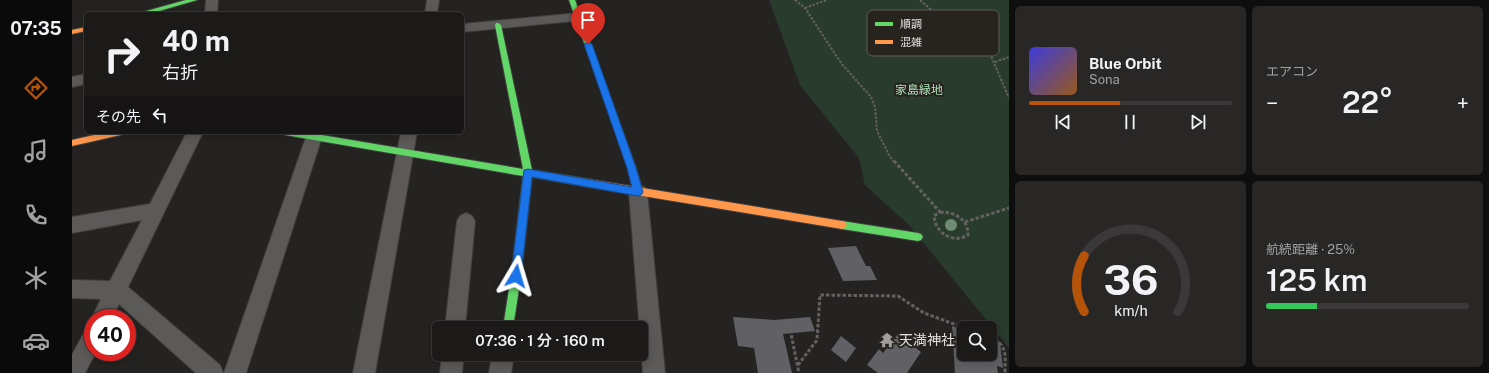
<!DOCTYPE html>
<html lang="ja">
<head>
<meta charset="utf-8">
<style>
  body { margin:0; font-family:"Public Sans","Noto Sans JP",sans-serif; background:#292726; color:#f1f3f6; height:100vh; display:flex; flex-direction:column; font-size:15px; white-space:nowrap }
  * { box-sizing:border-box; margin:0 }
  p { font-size:13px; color:#a0a1a2 }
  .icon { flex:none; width:22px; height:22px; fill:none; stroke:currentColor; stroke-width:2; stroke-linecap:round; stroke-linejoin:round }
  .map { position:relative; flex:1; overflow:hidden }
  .sheet { display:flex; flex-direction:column; gap:6px; padding:6px; background:#0f0e0e; width:480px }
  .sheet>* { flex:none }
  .guide { position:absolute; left:12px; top:12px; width:380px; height:122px; border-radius:6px; box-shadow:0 2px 10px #0003,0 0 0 1px #3a3838; background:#1c1a19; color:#f1f3f6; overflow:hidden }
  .tools { position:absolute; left:885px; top:321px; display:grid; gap:8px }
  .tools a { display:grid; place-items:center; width:40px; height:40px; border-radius:6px; background:#1c1a19; box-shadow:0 2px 10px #0003,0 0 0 1px #3a3838; font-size:20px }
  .speed { position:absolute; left:12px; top:309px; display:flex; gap:8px; font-size:20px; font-weight:700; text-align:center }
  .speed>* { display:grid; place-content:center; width:52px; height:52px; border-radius:50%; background:#1c1a19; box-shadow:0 2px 10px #0003,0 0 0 1px #3a3838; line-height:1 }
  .speed .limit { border:6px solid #d22; background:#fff; color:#111 }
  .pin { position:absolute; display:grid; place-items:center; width:34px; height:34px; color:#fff; margin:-41px -17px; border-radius:50% 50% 50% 0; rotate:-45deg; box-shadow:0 0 4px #0007 }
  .pin .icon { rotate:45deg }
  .me { position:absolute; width:44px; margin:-22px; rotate:7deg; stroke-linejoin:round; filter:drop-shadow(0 0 3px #0008) }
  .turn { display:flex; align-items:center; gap:14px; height:84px; padding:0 12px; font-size:18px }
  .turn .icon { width:52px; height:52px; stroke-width:2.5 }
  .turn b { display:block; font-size:28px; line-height:34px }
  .then { display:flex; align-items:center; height:38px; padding:0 12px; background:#0003; gap:8px; font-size:15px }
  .big { font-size:30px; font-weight:600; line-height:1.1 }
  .sheet .tile { flex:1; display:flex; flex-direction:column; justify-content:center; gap:6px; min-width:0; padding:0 14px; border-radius:6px; background:#292726 }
  .sheet .dial { align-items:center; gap:0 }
  .dial svg { height:104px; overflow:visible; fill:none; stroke:#3a3838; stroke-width:7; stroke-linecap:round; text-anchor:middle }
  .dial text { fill:#f1f3f6; stroke:none }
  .song { display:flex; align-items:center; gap:12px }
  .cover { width:48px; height:48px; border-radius:6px; background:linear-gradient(135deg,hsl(240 70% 55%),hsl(30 70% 35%)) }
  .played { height:4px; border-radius:2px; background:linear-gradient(90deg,#b45309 45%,#3a3838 45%) }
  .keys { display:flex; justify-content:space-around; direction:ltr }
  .heat { display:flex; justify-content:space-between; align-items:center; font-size:22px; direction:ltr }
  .charge { height:6px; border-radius:3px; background:linear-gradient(90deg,#34c759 25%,#3a3838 0) }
  .sheet .tiles { flex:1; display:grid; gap:6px; grid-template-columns:repeat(2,1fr) }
  .trip { position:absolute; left:360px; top:321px; width:216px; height:40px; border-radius:6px; background:#1c1a19; box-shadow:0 2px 10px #0003,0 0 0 1px #3a3838; font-weight:600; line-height:40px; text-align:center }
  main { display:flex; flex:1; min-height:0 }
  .tabs { display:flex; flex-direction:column; width:72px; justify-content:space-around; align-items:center; background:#0b0a0a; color:#a0a1a2 }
  .tabs .icon { width:28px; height:28px }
  .tabs .selected { color:#b45309 }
  .tabs b { font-size:18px; color:#f1f3f6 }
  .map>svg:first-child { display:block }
  .green { fill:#283b2c }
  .building { fill:#606065 }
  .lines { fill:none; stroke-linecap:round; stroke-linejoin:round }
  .street-casing { stroke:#403f3d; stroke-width:2 }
  .fast-casing { stroke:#403f3d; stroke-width:2 }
  .slow-casing { stroke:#403f3d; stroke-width:2 }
  .path-far1 { stroke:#636261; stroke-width:2; stroke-dasharray:2.5 1.5; stroke-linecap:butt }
  .path { stroke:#636261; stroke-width:3; stroke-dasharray:3.5 2; stroke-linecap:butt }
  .street { fill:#5c5a58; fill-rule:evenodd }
  .fast { fill:#63d668; fill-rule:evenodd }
  .slow { fill:#ff974d; fill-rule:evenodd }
  .tree { fill:#6f8c74 }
  .route { fill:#1a73e8; stroke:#114b97 }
  .labels { text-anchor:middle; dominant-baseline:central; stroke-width:4; stroke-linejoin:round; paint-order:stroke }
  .park-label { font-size:12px; fill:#ace2b8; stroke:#27241f }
  .near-poi-label { font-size:14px; fill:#e2e0dd; stroke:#27241f; text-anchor:start }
  .key { fill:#27241f; stroke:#5f5c58; stroke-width:1 }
  .key-label { font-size:11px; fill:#e2e0dd }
</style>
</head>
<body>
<main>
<nav class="tabs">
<b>07:35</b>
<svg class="icon selected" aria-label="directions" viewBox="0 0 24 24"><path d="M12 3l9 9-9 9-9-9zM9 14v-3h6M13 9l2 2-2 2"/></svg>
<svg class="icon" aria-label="music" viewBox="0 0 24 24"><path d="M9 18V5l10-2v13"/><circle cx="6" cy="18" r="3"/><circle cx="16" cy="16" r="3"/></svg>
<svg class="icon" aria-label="phone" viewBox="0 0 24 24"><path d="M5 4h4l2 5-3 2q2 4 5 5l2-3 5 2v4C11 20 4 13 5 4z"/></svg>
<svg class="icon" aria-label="climate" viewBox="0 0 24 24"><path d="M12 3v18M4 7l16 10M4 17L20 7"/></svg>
<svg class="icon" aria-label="car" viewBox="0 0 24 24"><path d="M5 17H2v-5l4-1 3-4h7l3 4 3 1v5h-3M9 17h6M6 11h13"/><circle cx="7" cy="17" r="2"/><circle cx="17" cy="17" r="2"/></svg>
</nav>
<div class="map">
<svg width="937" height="373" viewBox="0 0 937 373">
  <rect width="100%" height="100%" fill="#252321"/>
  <path class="green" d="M 697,0 L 937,0 L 937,348 L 838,226 L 793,185 L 787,158 L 728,85 Z"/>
  <g class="building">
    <path d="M 784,246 L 794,266 L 798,266 L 805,280 L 771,281 L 756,248 Z"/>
    <path d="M 661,317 L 702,320 L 738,317 L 743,331 L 711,334 L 720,373 L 686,373 L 682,348 L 666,346 Z"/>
    <path d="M 880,326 L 892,330 L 892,354 L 918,354 L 918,339 L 928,342 L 931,368 L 925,366 L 926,373 L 883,373 Z"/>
    <path d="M 826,334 L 849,352 L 835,373 L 806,373 L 795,365 L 807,349 L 811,353 Z"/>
    <path d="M 769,336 L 784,348 L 774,362 L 759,350 Z"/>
  </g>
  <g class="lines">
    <defs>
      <g id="street">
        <path d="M 134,0 L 146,0 L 145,14 L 133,14 Z"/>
        <path d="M 355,0 L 367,0 L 365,14 L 353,14 Z"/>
        <path d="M 506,13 L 511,14 L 512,17 L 511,20 L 390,32 L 390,24 Z"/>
        <path d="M 14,74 L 14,84 L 0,87 L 0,77 Z"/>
        <path d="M 115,132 L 131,132 L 56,287 L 148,365 L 151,373 L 124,373 L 47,304 L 40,318 L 21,318 L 21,321 L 20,318 L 29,299 L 0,298 L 0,280 L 38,281 L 70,220 L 0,233 L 0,217 L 78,204 Z"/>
        <path d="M 245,132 L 248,133 L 250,137 L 174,373 L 152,373 L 234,137 L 236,133 Z"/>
        <path d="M 329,132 L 345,132 L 303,373 L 281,373 Z"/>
        <path d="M 566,185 L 572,187 L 575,192 L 593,373 L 571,373 L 557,192 L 560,187 Z"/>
        <path d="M 394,213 L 400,216 L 403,221 L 393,328 L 373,328 L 385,221 L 388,216 Z"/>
        <path d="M 21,326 L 21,352 L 24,352 L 13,373 L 0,373 L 0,355 L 14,329 Z"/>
        <path d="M 370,354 L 392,354 L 390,373 L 368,373 Z"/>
        <path d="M 420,354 L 442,354 L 439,373 L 417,373 Z"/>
      </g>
      <g id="fast">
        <path d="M 114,0 L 125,0 L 77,14 L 66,14 L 67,13 Z"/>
        <path d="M 497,0 L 503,0 L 564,168 L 571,192 L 569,195 L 563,195 L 561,192 L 556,168 Z"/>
        <path d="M 424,23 L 426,23 L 429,25 L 460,170 L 516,179 L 519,180 L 520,183 L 519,186 L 516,187 L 460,177 L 449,276 L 441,328 L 431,328 L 439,276 L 451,176 L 213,135 L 209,132 L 232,132 L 451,169 L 423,25 Z"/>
        <path d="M 770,221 L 846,233 L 849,234 L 851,237 L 849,240 L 846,241 L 770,229 L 767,228 L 765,225 L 767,222 Z"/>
      </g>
      <g id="slow">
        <path d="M 14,27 L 14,31 L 0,34 L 0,30 Z"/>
        <path d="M 35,132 L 53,132 L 49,135 L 0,146 L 0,140 Z"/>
        <path d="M 516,179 L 770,221 L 773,222 L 775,225 L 773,228 L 770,229 L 516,187 L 513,186 L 512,183 L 513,180 Z"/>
      </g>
    </defs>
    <use href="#street" class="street-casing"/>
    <use href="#fast" class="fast-casing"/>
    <use href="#slow" class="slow-casing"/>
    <g class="path-far1">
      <path d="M 723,0 L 733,8 L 769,63 L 799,97 L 803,107 L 805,131 L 817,155 L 822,162"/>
      <path d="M 848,0 L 858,9 L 917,51 L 937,98"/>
      <path d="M 733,8 L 755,0"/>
      <path d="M 923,62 L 937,57"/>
    </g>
    <g class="path">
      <path d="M 822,161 L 868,212"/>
      <path d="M 868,212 C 883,212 896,219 896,235 C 881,244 863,233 862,216 Z"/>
      <path d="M 893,222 L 937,208"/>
      <path d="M 716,319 L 727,373"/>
      <path d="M 918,337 C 936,345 933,355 933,373"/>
      <path d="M 726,365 L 745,340 L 748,295 L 826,296 L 852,313 L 893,328"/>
    </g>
    <use href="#street" class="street"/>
    <use href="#fast" class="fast"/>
    <use href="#slow" class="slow"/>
  </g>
  <circle class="tree" cx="879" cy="225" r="6"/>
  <path class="route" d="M 516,42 L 520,44 L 564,168 L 571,192 L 569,195 L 566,196 L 460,177 L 449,276 L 448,280 L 444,281 L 440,280 L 439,276 L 452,170 L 456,169 L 560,187 L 555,168 L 512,44 Z"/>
  <defs>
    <symbol id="temple-bare" viewBox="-9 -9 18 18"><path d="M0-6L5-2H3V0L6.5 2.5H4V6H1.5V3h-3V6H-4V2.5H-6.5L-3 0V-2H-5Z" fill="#a09e9b" stroke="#27241f" stroke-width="2.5" paint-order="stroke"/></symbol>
  </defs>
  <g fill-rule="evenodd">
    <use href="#temple-bare" x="804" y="329" width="22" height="22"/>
  </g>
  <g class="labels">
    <g class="park-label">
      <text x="847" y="90">家島緑地</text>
    </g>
    <g class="near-poi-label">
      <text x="827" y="340">天満神社</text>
    </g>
  </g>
  <rect x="795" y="10" width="132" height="46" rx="6" class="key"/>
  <rect x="803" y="22" width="18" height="4" fill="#63d668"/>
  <rect x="803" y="40" width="18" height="4" fill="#ff974d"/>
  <g class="key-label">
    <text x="828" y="28">順調</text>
    <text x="828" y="46">混雑</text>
  </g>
</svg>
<div class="tools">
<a><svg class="icon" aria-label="search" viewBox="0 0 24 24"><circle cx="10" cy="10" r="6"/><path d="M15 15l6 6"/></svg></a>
</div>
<div class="speed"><div class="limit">40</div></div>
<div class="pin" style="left:516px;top:44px;background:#d93025"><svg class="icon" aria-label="arrive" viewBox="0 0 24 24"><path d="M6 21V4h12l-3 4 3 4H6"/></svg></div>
<svg class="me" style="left:444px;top:276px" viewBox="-20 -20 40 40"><path d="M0-17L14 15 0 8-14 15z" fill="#1a73e8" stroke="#fff" stroke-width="4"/></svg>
<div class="trip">07:36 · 1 分 · 160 m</div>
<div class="guide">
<div class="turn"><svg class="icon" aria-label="right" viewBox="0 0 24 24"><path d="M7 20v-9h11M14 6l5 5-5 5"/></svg><div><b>40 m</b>右折</div></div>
<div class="then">その先<svg class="icon" aria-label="left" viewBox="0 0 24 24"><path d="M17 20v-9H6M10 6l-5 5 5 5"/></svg></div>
</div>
</div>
<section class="sheet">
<div class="tiles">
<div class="tile">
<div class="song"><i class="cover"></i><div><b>Blue Orbit</b><p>Sona</p></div></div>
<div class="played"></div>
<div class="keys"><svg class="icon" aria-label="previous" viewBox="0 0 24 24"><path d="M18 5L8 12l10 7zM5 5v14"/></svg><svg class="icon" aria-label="pause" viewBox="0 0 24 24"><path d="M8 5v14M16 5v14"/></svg><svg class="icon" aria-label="next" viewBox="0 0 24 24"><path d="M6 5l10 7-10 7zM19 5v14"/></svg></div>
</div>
<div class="tile"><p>エアコン</p>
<div class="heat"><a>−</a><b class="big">22°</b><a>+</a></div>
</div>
<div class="tile dial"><svg viewBox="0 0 100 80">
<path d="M14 69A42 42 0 1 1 86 69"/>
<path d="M14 69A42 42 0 0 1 14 26" stroke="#b45309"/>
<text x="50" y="56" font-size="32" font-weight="700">36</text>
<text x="50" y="72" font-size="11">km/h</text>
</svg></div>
<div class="tile"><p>航続距離 · 25%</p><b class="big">125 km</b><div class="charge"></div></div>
</div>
</section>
</main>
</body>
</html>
